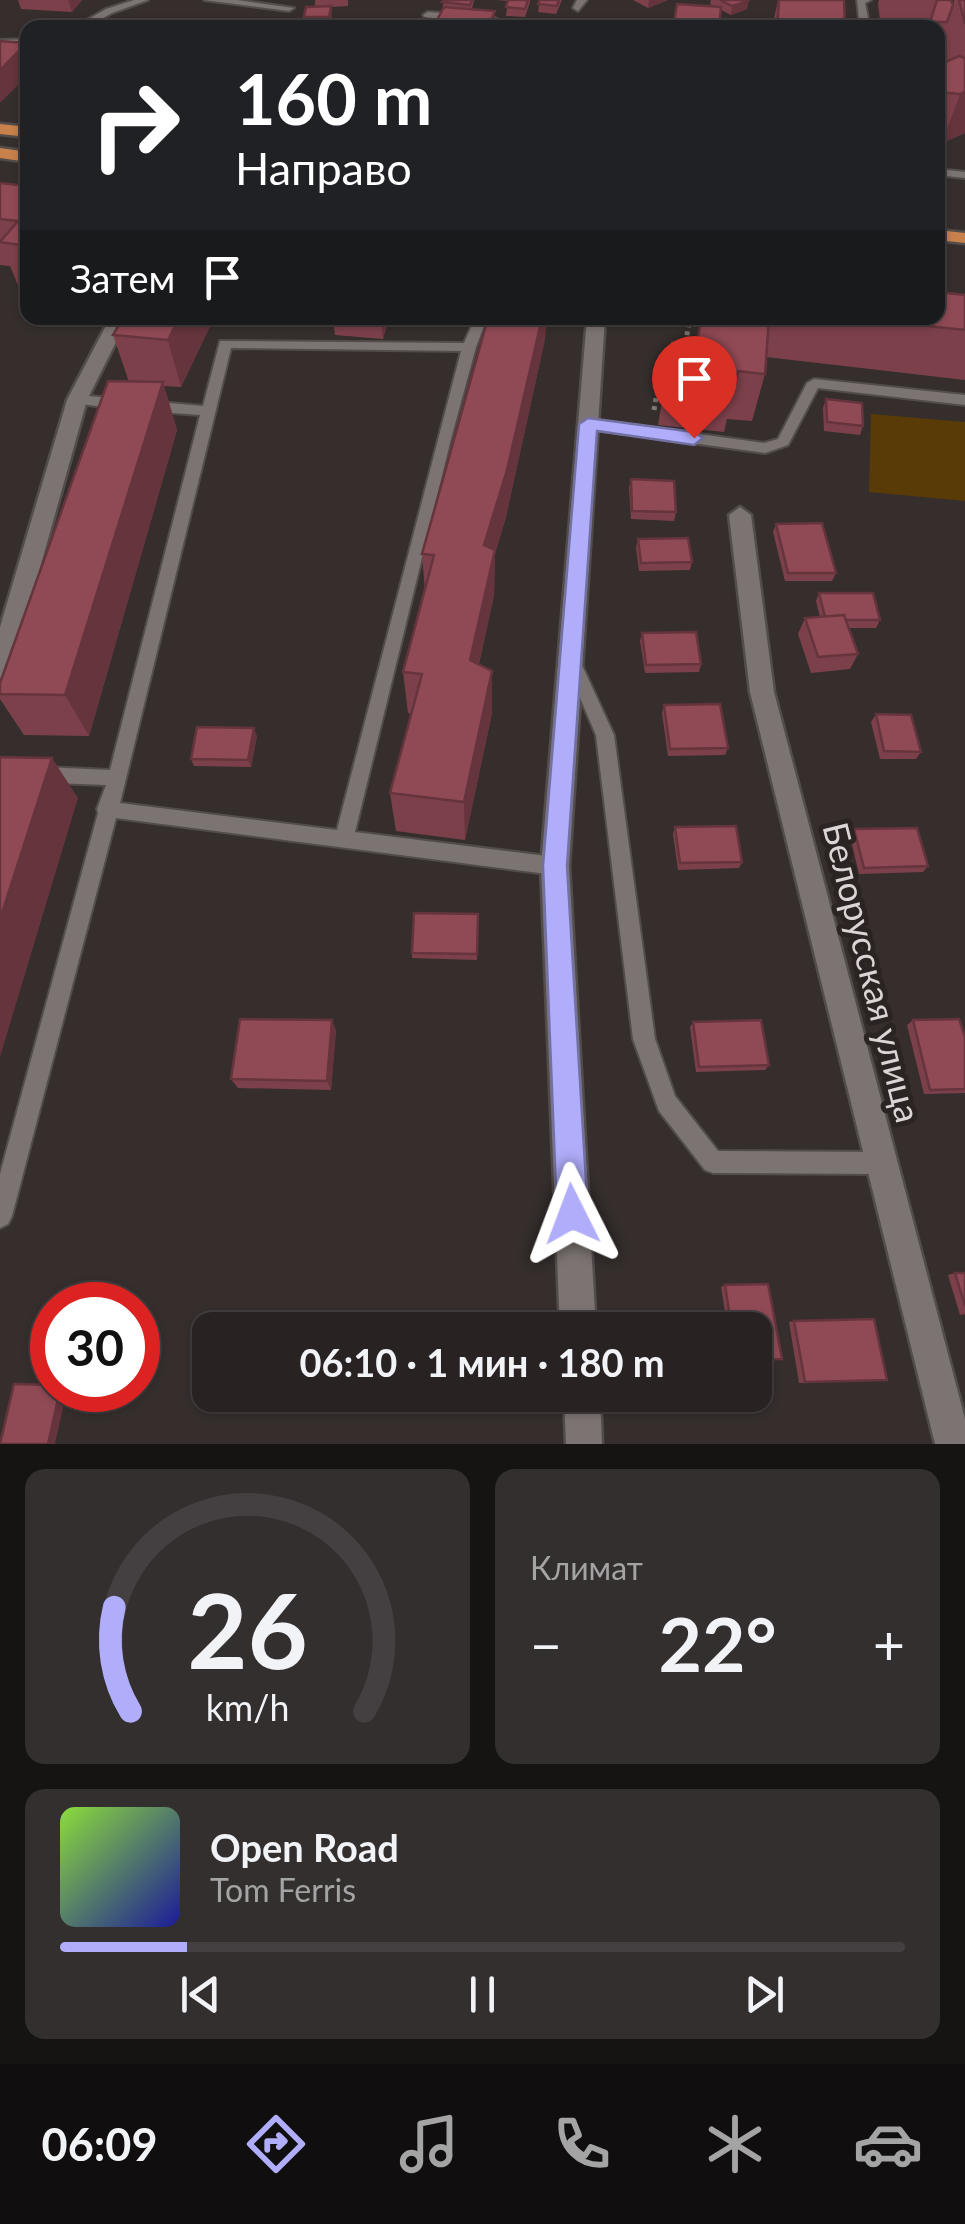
<!DOCTYPE html>
<html lang="ru">
<head>
<meta charset="utf-8">
<style>
  body { margin:0; font-family:Lato,sans-serif; background:#342f2f; color:#f1f3f6; height:100vh; display:flex; flex-direction:column; font-size:38px; white-space:nowrap }
  * { box-sizing:border-box; margin:0 }
  p { font-size:32px; color:#a5a4a5 }
  .icon { flex:none; width:55px; height:55px; fill:none; stroke:currentColor; stroke-width:2; stroke-linecap:round; stroke-linejoin:round }
  .map { position:relative; height:1444px; overflow:hidden }
  .details { display:flex; flex-direction:column; gap:25px; padding:25px; background:#161313; flex:1 }
  .details>* { flex:none }
  .hud { position:absolute; left:20px; top:20px; width:925px; height:305px; border-radius:20px; box-shadow:0 2px 8px #0004,0 0 0 2px #443f40; background:#202124; color:#fff; overflow:hidden }
  .speed { position:absolute; left:30px; top:1282px; display:flex; gap:20px; font-size:50px; font-weight:700; text-align:center }
  .speed>* { display:grid; place-content:center; width:130px; height:130px; border-radius:50%; background:#282222; box-shadow:0 2px 8px #0004,0 0 0 2px #443f40; line-height:1 }
  .speed .limit { border:15px solid #d22; background:#fff; color:#111 }
  .pin { position:absolute; display:grid; place-items:center; width:85px; height:85px; color:#fff; margin:-102px -42px; border-radius:50% 50% 50% 0; rotate:-45deg; box-shadow:0 0 10px #0007 }
  .pin .icon { rotate:45deg }
  .me { position:absolute; width:110px; margin:-55px; rotate:357deg; stroke-linejoin:round; filter:drop-shadow(0 0 8px #0008) }
  .turn { display:flex; align-items:center; gap:35px; height:210px; padding:0 50px; font-size:45px }
  .turn .icon { width:130px; height:130px; stroke-width:2.5 }
  .turn b { display:block; font-size:70px; line-height:85px }
  .then { display:flex; align-items:center; height:95px; padding:0 50px; background:#0003; gap:20px; font-size:38px }
  .big { font-size:75px; font-weight:700; line-height:1.1 }
  .details .widget { flex:1; display:flex; flex-direction:column; justify-content:center; gap:15px; min-width:0; padding:0 35px; border-radius:20px; background:#342f2f }
  .details .dial { align-items:center; gap:0 }
  .dial svg { height:260px; overflow:visible; fill:none; stroke:#443f40; stroke-width:7; stroke-linecap:round; text-anchor:middle }
  .dial text { fill:#f1f3f6; stroke:none }
  .song { display:flex; align-items:center; gap:30px }
  .cover { width:120px; height:120px; border-radius:15px; background:linear-gradient(135deg,hsl(90 70% 55%),hsl(240 70% 35%)) }
  .played { height:10px; border-radius:5px; background:linear-gradient(90deg,#b0aefa 15%,#443f40 15%) }
  .keys { display:flex; justify-content:space-around; direction:ltr }
  .heat { display:flex; justify-content:space-between; align-items:center; font-size:55px; direction:ltr }
  .details .tiles { flex:1; display:grid; gap:25px; grid-template-columns:1fr 1fr }
  .widget:last-child { grid-column:span 2 }
  .trip { position:absolute; left:192px; top:1312px; width:580px; height:100px; border-radius:20px; background:#282222; box-shadow:0 2px 8px #0004,0 0 0 2px #443f40; font-weight:700; line-height:100px; text-align:center }
  .tab-bar { display:flex; height:160px; justify-content:space-around; align-items:center; background:#100e0e; color:#a5a4a5 }
  .tab-bar .icon { width:70px; height:70px }
  .tab-bar .on { color:#b0aefa }
  .tab-bar b { font-size:45px; color:#f1f3f6 }
  .map>svg:first-child { display:block }
  .green { fill:#593b07 }
  .lines { fill:none; stroke-linecap:round; stroke-linejoin:round }
  .service-casing { stroke:#524c4b; stroke-width:4 }
  .minor-casing { stroke:#524c4b; stroke-width:5 }
  .primary-casing { stroke:#524c4b; stroke-width:5 }
  .path { stroke:#807a79; stroke-width:5; stroke-dasharray:4 4; stroke-linecap:butt }
  .service { fill:#7c7472; fill-rule:evenodd }
  .minor { fill:#7c7472; fill-rule:evenodd }
  .primary { fill:#c8814a; fill-rule:evenodd }
  .wall { fill:#7c404a }
  .shaded-wall { fill:#65343c }
  .building { fill:#904a56; stroke:#65343c; stroke-width:2.5 }
  .route { fill:#b0aefa; stroke:#7271a2; stroke-width:2.5 }
  .labels { text-anchor:middle; dominant-baseline:central; stroke-width:10; stroke-linejoin:round; paint-order:stroke }
  .street-label { font-size:35px; fill:#dbd6d5; stroke:#2b2423 }
</style>
</head>
<body>
<div class="map">
<svg width="965" height="1444" viewBox="0 0 965 1444">
  <rect width="100%" height="100%" fill="#352e2d"/>
  <path class="green" d="M 871,414 L 965,422 L 965,501 L 869,492 Z"/>
  <g class="lines">
    <defs>
      <g id="service">
        <path d="M 134,0 L 148,0 L 112,13 L 85,28 L 73,28 L 106,9 Z"/>
        <path d="M 204,0 L 237,0 L 294,8 L 289,11 Z"/>
        <path d="M 577,0 L 587,0 L 578,11 L 573,8 Z"/>
        <path d="M 857,0 L 871,0 L 865,3 L 870,28 L 860,28 Z"/>
        <path d="M 428,12 L 493,17 L 515,28 L 425,17 L 423,15 Z"/>
        <path d="M 28,39 L 28,45 L 0,46 L 0,40 Z"/>
        <path d="M 938,169 L 965,172 L 965,178 L 938,175 Z"/>
        <path d="M 475,318 L 487,318 L 476,347 L 451,439 L 355,832 L 555,857 L 562,860 L 565,866 L 562,872 L 555,875 L 116,818 L 12,1216 L 8,1224 L 0,1228 L 0,1174 L 98,813 L 97,809 L 106,785 L 0,781 L 0,765 L 110,770 L 200,415 L 147,411 L 140,406 L 147,401 L 203,406 L 220,341 L 464,343 ZM 231,348 L 461,351 L 337,830 L 120,803 Z"/>
        <path d="M 814,379 L 965,395 L 965,405 L 818,388 L 788,445 L 765,453 L 589,429 L 582,424 L 589,419 L 764,443 L 778,439 L 807,383 Z"/>
        <path d="M 77,395 L 122,399 L 129,404 L 122,409 L 72,403 L 70,400 Z"/>
        <path d="M 573,656 L 581,663 L 614,735 L 655,1039 L 675,1096 L 718,1151 L 883,1152 L 891,1155 L 894,1163 L 891,1171 L 883,1174 L 713,1173 L 705,1170 L 659,1111 L 633,1039 L 596,735 L 565,663 Z"/>
      </g>
      <g id="minor">
        <path d="M 110,318 L 128,318 L 87,400 L 12,668 L 9,675 L 0,678 L 0,627 L 67,400 Z"/>
        <path d="M 587,318 L 605,318 L 569,866 L 596,1330 L 560,1330 L 541,866 Z"/>
        <path d="M 740,507 L 751,515 L 774,692 L 965,1419 L 965,1444 L 935,1444 L 750,692 L 729,515 Z"/>
        <path d="M 564,1395 L 600,1395 L 602,1444 L 566,1444 Z"/>
      </g>
      <g id="primary">
        <path d="M 0,124 L 28,127 L 28,137 L 0,134 Z"/>
        <path d="M 0,148 L 28,152 L 28,162 L 0,158 Z"/>
        <path d="M 938,230 L 965,233 L 965,243 L 938,240 Z"/>
      </g>
    </defs>
    <use href="#service" class="service-casing"/>
    <use href="#minor" class="minor-casing"/>
    <use href="#primary" class="primary-casing"/>
    <g class="path">
      <path d="M 684,351 L 690,318"/>
      <path d="M 654,410 L 656,398 L 670,378"/>
    </g>
    <use href="#service" class="service"/>
    <use href="#minor" class="minor"/>
    <use href="#primary" class="primary"/>
  </g>
  <g class="wall">
    <path d="M 18,0 L 82,0 L 72,12 L 21,9 Z"/>
    <path d="M 315,0 L 348,0 L 348,6 L 331,7 L 332,27 L 305,25 L 304,17 L 315,7 Z"/>
    <path d="M 444,0 L 474,0 L 472,9 L 495,28 L 436,28 L 436,22 L 442,10 Z"/>
    <path d="M 496,0 L 530,0 L 530,2 L 525,17 L 506,16 L 508,1 Z"/>
    <path d="M 540,0 L 562,0 L 556,14 L 538,12 Z"/>
    <path d="M 633,0 L 668,0 L 648,8 Z"/>
    <path d="M 711,0 L 747,0 L 748,1 L 747,9 L 731,15 L 710,4 Z"/>
    <path d="M 778,0 L 844,0 L 845,28 L 772,28 Z"/>
    <path d="M 879,0 L 951,0 L 953,5 L 954,0 L 965,0 L 965,133 L 942,143 L 938,142 L 938,65 L 946,61 L 941,39 L 938,39 L 938,28 L 881,28 L 878,4 Z"/>
    <path d="M 0,183 L 28,186 L 28,291 L 20,290 L 10,266 L 0,265 Z"/>
    <path d="M 965,295 L 965,380 L 766,357 L 765,374 L 752,421 L 727,419 L 724,432 L 658,425 L 672,342 L 696,345 L 702,318 L 938,318 Z"/>
    <path d="M 214,318 L 181,387 L 164,386 L 177,430 L 89,736 L 24,735 L 0,699 L 0,683 L 129,382 L 113,335 Z"/>
    <path d="M 333,318 L 423,318 L 421,324 L 388,321 L 383,339 L 335,335 Z"/>
    <path d="M 545,339 L 506,517 L 495,554 L 494,595 L 479,664 L 492,671 L 492,713 L 465,840 L 396,831 L 390,793 L 411,714 L 408,713 L 403,672 L 425,591 L 422,554 Z"/>
    <path d="M 826,399 L 863,426 L 860,435 L 824,431 L 823,408 Z"/>
    <path d="M 631,479 L 676,512 L 674,521 L 631,519 L 629,488 Z"/>
    <path d="M 776,524 L 836,573 L 832,581 L 785,581 L 773,532 Z"/>
    <path d="M 638,539 L 692,562 L 690,570 L 639,571 L 636,547 Z"/>
    <path d="M 819,593 L 880,620 L 876,628 L 849,628 L 858,654 L 850,669 L 811,673 L 798,634 L 805,618 L 820,617 L 816,601 Z"/>
    <path d="M 642,633 L 701,664 L 699,672 L 645,673 L 640,641 Z"/>
    <path d="M 664,705 L 728,748 L 725,755 L 668,756 L 662,713 Z"/>
    <path d="M 876,714 L 921,752 L 916,759 L 880,759 L 871,722 Z"/>
    <path d="M 257,736 L 251,767 L 194,766 L 191,759 Z"/>
    <path d="M 675,827 L 742,862 L 739,868 L 678,870 L 673,834 Z"/>
    <path d="M 854,829 L 928,866 L 923,872 L 859,874 L 850,836 Z"/>
    <path d="M 478,914 L 477,960 L 412,958 L 412,953 Z"/>
    <path d="M 913,1020 L 965,1037 L 965,1093 L 924,1094 L 907,1025 Z"/>
    <path d="M 693,1022 L 769,1065 L 765,1070 L 696,1072 L 690,1027 Z"/>
    <path d="M 336,1030 L 331,1090 L 238,1088 L 231,1079 Z"/>
    <path d="M 955,1273 L 965,1273 L 965,1314 L 960,1315 L 948,1275 Z"/>
    <path d="M 725,1285 L 755,1330 L 728,1330 L 721,1287 Z"/>
    <path d="M 794,1321 L 887,1380 L 799,1383 L 789,1322 Z"/>
  </g>
  <g class="shaded-wall">
    <path d="M 68,0 L 82,0 L 72,12 Z"/>
    <path d="M 649,0 L 668,0 L 648,8 Z"/>
    <path d="M 748,1 L 747,9 L 731,15 L 732,6 Z"/>
    <path d="M 331,6 L 332,23 L 332,28 L 330,28 L 329,17 Z"/>
    <path d="M 495,11 L 495,28 L 488,28 Z"/>
    <path d="M 27,43 L 28,75 L 0,103 L 0,70 Z"/>
    <path d="M 965,92 L 965,133 L 942,143 L 960,94 Z"/>
    <path d="M 179,318 L 214,318 L 181,387 L 168,340 Z"/>
    <path d="M 381,318 L 388,318 L 383,339 Z"/>
    <path d="M 542,318 L 547,318 L 545,339 L 506,517 L 495,554 L 494,595 L 470,702 L 470,660 L 484,545 Z"/>
    <path d="M 163,382 L 177,430 L 89,736 L 65,695 Z"/>
    <path d="M 492,671 L 492,713 L 465,840 L 464,802 Z"/>
    <path d="M 254,728 L 257,736 L 251,767 L 248,760 Z"/>
    <path d="M 52,758 L 78,798 L 0,1057 L 0,919 Z"/>
    <path d="M 332,1020 L 336,1030 L 331,1090 L 327,1081 Z"/>
    <path d="M 60,1390 L 67,1390 L 55,1444 L 48,1444 Z"/>
  </g>
  <g class="building">
    <path d="M 444,0 L 472,0 L 470,5 L 442,2 Z"/>
    <path d="M 508,0 L 528,0 L 525,9 L 506,7 Z"/>
    <path d="M 540,0 L 559,0 L 557,6 L 538,4 Z"/>
    <path d="M 720,0 L 747,0 L 748,1 L 732,6 Z"/>
    <path d="M 779,0 L 844,0 L 845,28 L 777,28 Z"/>
    <path d="M 937,0 L 951,0 L 953,5 L 947,22 L 930,22 Z"/>
    <path d="M 959,0 L 965,0 L 965,24 Z"/>
    <path d="M 677,4 L 721,7 L 719,28 L 673,28 Z"/>
    <path d="M 331,6 L 329,17 L 304,17 L 306,7 Z"/>
    <path d="M 444,7 L 495,11 L 488,27 L 436,22 Z"/>
    <path d="M 304,24 L 337,28 L 302,28 Z"/>
    <path d="M 0,41 L 27,43 L 0,70 Z"/>
    <path d="M 959,56 L 965,58 L 965,92 L 960,94 L 938,92 L 938,65 Z"/>
    <path d="M 0,183 L 28,186 L 28,246 L 0,242 L 18,221 L 0,219 Z"/>
    <path d="M 938,292 L 965,295 L 965,330 L 853,318 L 938,318 Z"/>
    <path d="M 123,318 L 179,318 L 168,340 L 113,335 Z"/>
    <path d="M 488,318 L 542,318 L 507,470 L 484,545 L 495,550 L 470,660 L 492,671 L 464,802 L 390,793 L 422,674 L 403,672 L 434,555 L 422,554 Z"/>
    <path d="M 702,318 L 769,318 L 765,374 L 738,371 L 735,385 L 666,378 L 672,342 L 696,345 Z"/>
    <path d="M 108,381 L 163,382 L 65,695 L 0,694 L 0,683 Z"/>
    <path d="M 826,399 L 862,403 L 863,426 L 827,422 Z"/>
    <path d="M 631,479 L 674,481 L 676,512 L 632,511 Z"/>
    <path d="M 822,523 L 836,573 L 788,573 L 776,524 Z"/>
    <path d="M 688,538 L 692,562 L 641,563 L 638,539 Z"/>
    <path d="M 819,593 L 873,593 L 880,620 L 845,620 L 844,615 L 825,617 Z"/>
    <path d="M 844,615 L 858,654 L 818,657 L 805,618 Z"/>
    <path d="M 696,632 L 701,664 L 646,665 L 642,633 Z"/>
    <path d="M 720,704 L 728,748 L 670,749 L 664,705 Z"/>
    <path d="M 876,714 L 911,715 L 921,752 L 884,751 Z"/>
    <path d="M 197,727 L 254,728 L 248,760 L 191,759 Z"/>
    <path d="M 0,757 L 52,758 L 0,919 Z"/>
    <path d="M 736,826 L 742,862 L 680,863 L 675,827 Z"/>
    <path d="M 917,828 L 928,866 L 864,868 L 854,829 Z"/>
    <path d="M 414,913 L 478,914 L 477,954 L 412,953 Z"/>
    <path d="M 240,1019 L 332,1020 L 327,1081 L 231,1079 Z"/>
    <path d="M 959,1019 L 965,1037 L 965,1089 L 930,1090 L 913,1020 Z"/>
    <path d="M 761,1020 L 769,1065 L 699,1067 L 693,1022 Z"/>
    <path d="M 955,1273 L 965,1273 L 965,1306 Z"/>
    <path d="M 768,1284 L 782,1359 L 755,1360 L 755,1330 L 732,1330 L 725,1285 Z"/>
    <path d="M 874,1319 L 887,1380 L 805,1382 L 794,1321 Z"/>
    <path d="M 14,1384 L 52,1385 L 52,1390 L 60,1390 L 48,1444 L 0,1444 Z"/>
  </g>
  <path class="route" d="M 588,418 L 694,432 L 703,438 L 694,445 L 597,431 L 567,866 L 588,1214 L 583,1225 L 572,1229 L 562,1225 L 557,1214 L 543,866 L 579,424 Z"/>
  <g class="labels">
    <g class="street-label">
      <text transform="translate(873 972) rotate(76)">Белорусская улица</text>
    </g>
  </g>
</svg>
<div class="speed"><div class="limit">30</div></div>
<div class="pin" style="left:694px;top:438px;background:#d93025"><svg class="icon" aria-label="arrive" viewBox="0 0 24 24"><path d="M6 21V4h12l-3 4 3 4H6"/></svg></div>
<svg class="me" style="left:572px;top:1214px" viewBox="-20 -20 40 40"><path d="M0-17L14 15 0 8-14 15z" fill="#b0aefa" stroke="#fff" stroke-width="4"/></svg>
<div class="trip">06:10 · 1 мин · 180 m</div>
<div class="hud">
<div class="turn"><svg class="icon" aria-label="right" viewBox="0 0 24 24"><path d="M7 20v-9h11M14 6l5 5-5 5"/></svg><div><b>160 m</b>Направо</div></div>
<div class="then">Затем<svg class="icon" aria-label="arrive" viewBox="0 0 24 24"><path d="M6 21V4h12l-3 4 3 4H6"/></svg></div>
</div>
</div>
<section class="details">
<div class="tiles">
<div class="widget dial"><svg viewBox="0 0 100 80">
<path d="M14 69A42 42 0 1 1 86 69"/>
<path d="M14 69A42 42 0 0 1 9 37" stroke="#b0aefa"/>
<text x="50" y="56" font-size="32" font-weight="700">26</text>
<text x="50" y="72" font-size="11">km/h</text>
</svg></div>
<div class="widget"><p>Климат</p>
<div class="heat"><a>−</a><b class="big">22°</b><a>+</a></div>
</div>
<div class="widget">
<div class="song"><i class="cover"></i><div><b>Open Road</b><p>Tom Ferris</p></div></div>
<div class="played"></div>
<div class="keys"><svg class="icon" aria-label="previous" viewBox="0 0 24 24"><path d="M18 5L8 12l10 7zM5 5v14"/></svg><svg class="icon" aria-label="pause" viewBox="0 0 24 24"><path d="M8 5v14M16 5v14"/></svg><svg class="icon" aria-label="next" viewBox="0 0 24 24"><path d="M6 5l10 7-10 7zM19 5v14"/></svg></div>
</div>
</div>
</section>
<nav class="tab-bar">
<b>06:09</b>
<svg class="icon on" aria-label="directions" viewBox="0 0 24 24"><path d="M12 3l9 9-9 9-9-9zM9 14v-3h6M13 9l2 2-2 2"/></svg>
<svg class="icon" aria-label="music" viewBox="0 0 24 24"><path d="M9 18V5l10-2v13"/><circle cx="6" cy="18" r="3"/><circle cx="16" cy="16" r="3"/></svg>
<svg class="icon" aria-label="phone" viewBox="0 0 24 24"><path d="M5 4h4l2 5-3 2q2 4 5 5l2-3 5 2v4C11 20 4 13 5 4z"/></svg>
<svg class="icon" aria-label="climate" viewBox="0 0 24 24"><path d="M12 3v18M4 7l16 10M4 17L20 7"/></svg>
<svg class="icon" aria-label="car" viewBox="0 0 24 24"><path d="M5 17H2v-5l4-1 3-4h7l3 4 3 1v5h-3M9 17h6M6 11h13"/><circle cx="7" cy="17" r="2"/><circle cx="17" cy="17" r="2"/></svg>
</nav>
</body>
</html>
